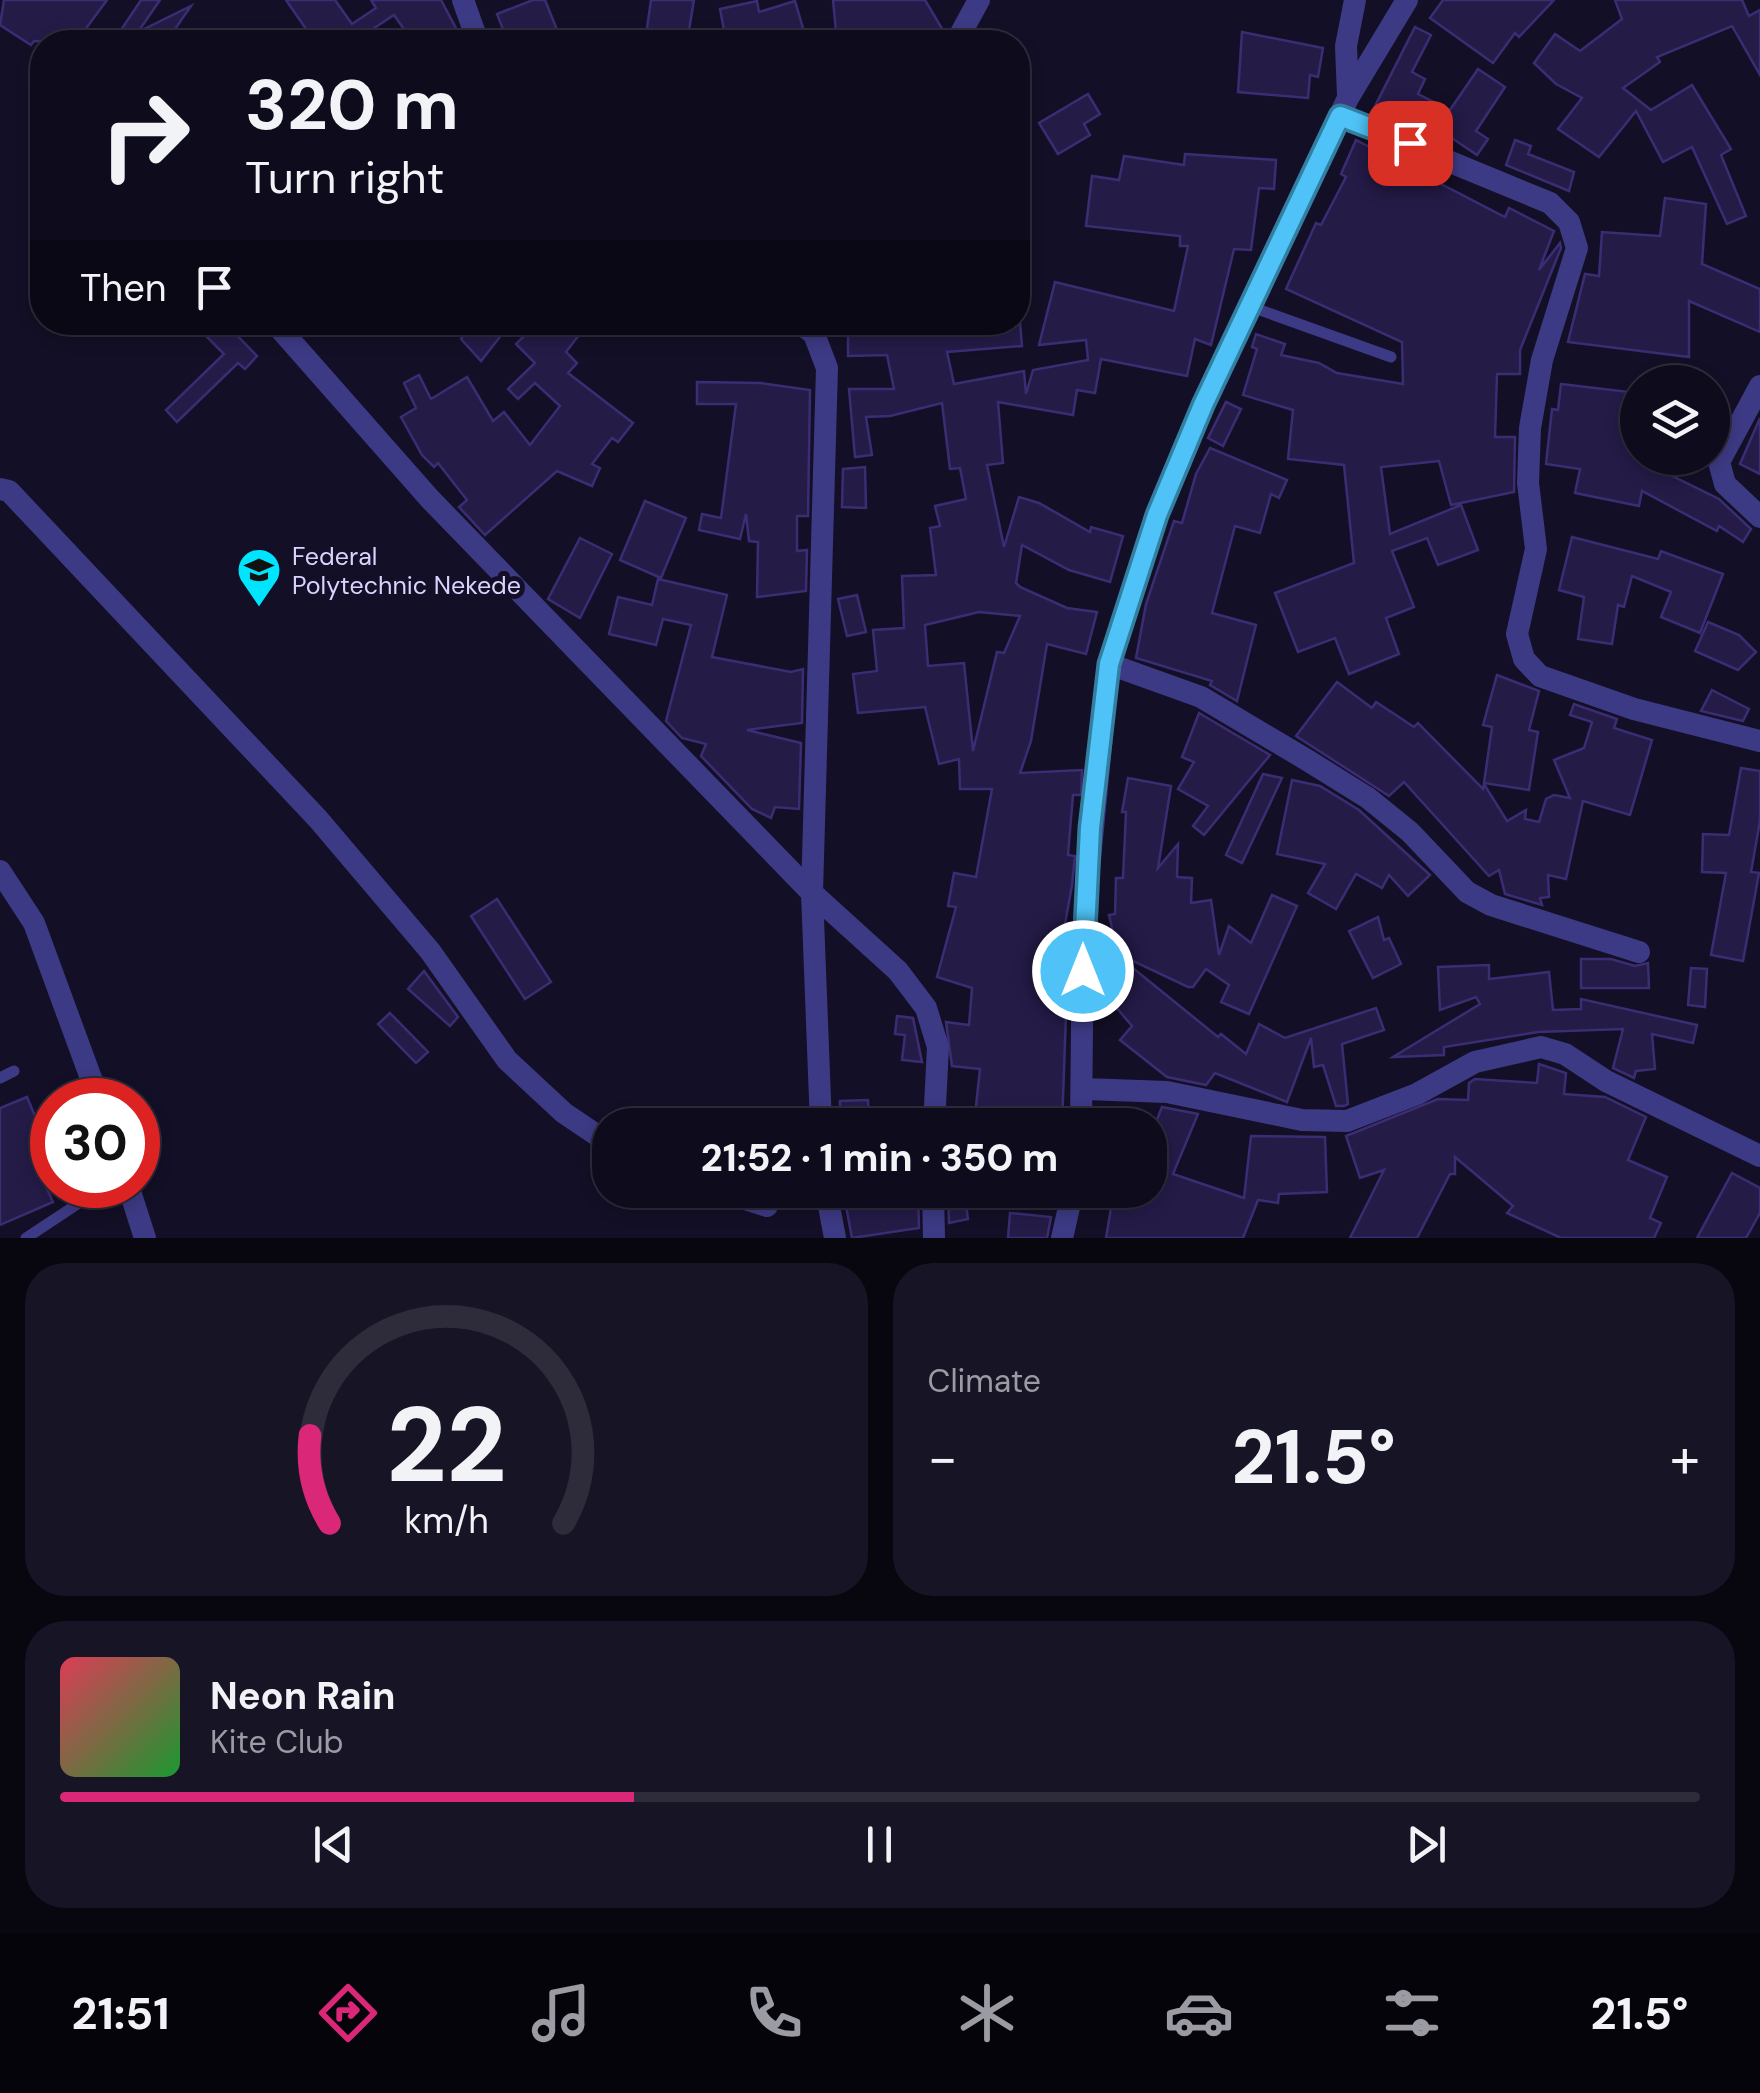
<!DOCTYPE html>
<html lang="en">
<head>
<meta charset="utf-8">
<style>
  body { margin:0; font-family:"DM Sans",sans-serif; background:#171425; color:#f1f3f6; height:100vh; display:flex; flex-direction:column; font-size:38px; white-space:nowrap }
  * { box-sizing:border-box; margin:0 }
  p { font-size:32px; color:#9b9ba3 }
  .icon { flex:none; width:55px; height:55px; fill:none; stroke:currentColor; stroke-width:2; stroke-linecap:round; stroke-linejoin:round }
  .map { position:relative; height:1238px; overflow:hidden }
  .drawer { display:flex; flex-direction:column; gap:25px; padding:25px; background:#08060f; flex:1 }
  .drawer>* { flex:none }
  .banner { position:absolute; left:30px; top:30px; width:1000px; height:305px; border-radius:40px; box-shadow:0 5px 15px #0003,0 0 0 2px #2e2b3b; background:#0e0b1c; color:#f1f3f6; overflow:hidden }
  .controls { position:absolute; left:1620px; top:365px; display:grid; gap:20px }
  .controls a { display:grid; place-items:center; width:110px; height:110px; border-radius:50%; background:#0e0b1c; box-shadow:0 5px 15px #0003,0 0 0 2px #2e2b3b; font-size:50px }
  .speed { position:absolute; left:30px; top:1078px; display:flex; gap:20px; font-size:50px; font-weight:700; text-align:center }
  .speed>* { display:grid; place-content:center; width:130px; height:130px; border-radius:50%; background:#0e0b1c; box-shadow:0 5px 15px #0003,0 0 0 2px #2e2b3b; line-height:1 }
  .speed .limit { border:15px solid #d22; background:#fff; color:#111 }
  .pin { position:absolute; display:grid; place-items:center; width:85px; height:85px; color:#fff; margin:-42px; border-radius:20px; box-shadow:0 5px 15px #0006 }
  .me { position:absolute; width:110px; margin:-55px; rotate:0deg; stroke-linejoin:round; filter:drop-shadow(0 0 8px #0008) }
  .turn { display:flex; align-items:center; gap:35px; height:210px; padding:0 50px; font-size:45px }
  .turn .icon { width:130px; height:130px; stroke-width:2.5 }
  .turn b { display:block; font-size:70px; line-height:85px }
  .then { display:flex; align-items:center; height:95px; padding:0 50px; background:#0003; gap:20px; font-size:38px }
  .big { font-size:75px; font-weight:800; line-height:1.1 }
  .drawer .card { flex:1; display:flex; flex-direction:column; justify-content:center; gap:15px; min-width:0; padding:0 35px; border-radius:40px; background:#171425 }
  .drawer .dial { align-items:center; gap:0 }
  .dial svg { height:260px; overflow:visible; fill:none; stroke:#2e2b3b; stroke-width:7; stroke-linecap:round; text-anchor:middle }
  .dial text { fill:#f1f3f6; stroke:none }
  .song { display:flex; align-items:center; gap:30px }
  .cover { width:120px; height:120px; border-radius:15px; background:linear-gradient(135deg,hsl(350 70% 55%),hsl(130 70% 35%)) }
  .played { height:10px; border-radius:5px; background:linear-gradient(90deg,#db2777 35%,#2e2b3b 35%) }
  .keys { display:flex; justify-content:space-around; direction:ltr }
  .heat { display:flex; justify-content:space-between; align-items:center; font-size:55px; direction:ltr }
  .drawer .tiles { flex:1; display:grid; gap:25px; grid-template-columns:1fr 1fr }
  .card:last-child { grid-column:span 2 }
  .trip { position:absolute; left:592px; top:1108px; width:575px; height:100px; border-radius:40px; background:#0e0b1c; box-shadow:0 5px 15px #0003,0 0 0 2px #2e2b3b; font-weight:800; line-height:100px; text-align:center }
  .tabs { display:flex; height:160px; justify-content:space-around; align-items:center; background:#06040b; color:#9b9ba3 }
  .tabs .icon { width:70px; height:70px }
  .tabs .current { color:#db2777 }
  .tabs b { font-size:45px; color:#f1f3f6 }
  .map>svg:first-child { display:block }
  .building { fill:#241b47; stroke:#3b2d73; stroke-width:2.5; fill-rule:evenodd }
  .lines { fill:none; stroke-linecap:round; stroke-linejoin:round }
  .lane { stroke:#3d3a85; stroke-width:11 }
  .street { stroke:#3d3a85; stroke-width:22 }
  .route-casing { stroke:#337fa1; stroke-width:25 }
  .route { stroke:#4fc3f7; stroke-width:18 }
  .labels { text-anchor:middle; dominant-baseline:central; stroke-width:10; stroke-linejoin:round; paint-order:stroke }
  .poi-label { font-size:25px; fill:#d9d4ff; stroke:#130f26; text-anchor:start }
</style>
</head>
<body>
<div class="map">
<svg width="1760" height="1238" viewBox="0 0 1760 1238">
  <rect width="100%" height="100%" fill="#130f26"/>
  <g class="building">
    <path d="M 4,0 L 107,0 L 76,42 L 34,41 L 31,45 L 0,25 Z"/>
    <path d="M 141,0 L 160,0 L 138,32 L 191,6 L 166,42 L 113,42 Z"/>
    <path d="M 286,0 L 335,0 L 352,24 L 376,8 L 371,0 L 441,0 L 459,34 L 448,42 L 413,42 L 394,15 L 353,42 L 315,42 Z"/>
    <path d="M 533,0 L 545,0 L 558,32 L 532,42 L 508,42 L 497,14 Z"/>
    <path d="M 651,0 L 694,0 L 687,42 L 645,42 Z"/>
    <path d="M 833,0 L 925,0 L 944,32 L 941,42 L 837,42 Z"/>
    <path d="M 1443,0 L 1554,0 L 1519,37 L 1515,33 L 1493,63 L 1430,18 Z"/>
    <path d="M 1615,0 L 1742,0 L 1749,16 L 1760,10 L 1760,75 L 1732,26 L 1657,57 L 1660,62 L 1623,88 L 1651,110 L 1692,85 L 1731,149 L 1721,155 L 1746,216 L 1727,224 L 1692,147 L 1663,162 L 1636,111 L 1599,157 L 1558,129 L 1582,98 L 1556,84 L 1534,63 L 1555,34 L 1580,51 L 1622,19 Z"/>
    <path d="M 757,1 L 759,12 L 795,1 L 807,42 L 767,42 L 764,33 L 726,41 L 720,9 Z"/>
    <path d="M 1415,27 L 1431,35 L 1412,72 L 1425,79 L 1418,94 L 1450,110 L 1478,69 L 1505,87 L 1476,131 L 1488,139 L 1477,155 L 1440,130 L 1435,138 L 1373,110 Z"/>
    <path d="M 1242,32 L 1323,48 L 1318,77 L 1310,75 L 1308,98 L 1238,92 Z"/>
    <path d="M 1088,94 L 1100,114 L 1084,124 L 1090,135 L 1058,154 L 1039,123 Z"/>
    <path d="M 1356,140 L 1505,217 L 1509,208 L 1554,231 L 1539,270 L 1560,243 L 1561,248 L 1520,350 L 1520,374 L 1497,374 L 1495,437 L 1515,437 L 1514,492 L 1451,505 L 1439,461 L 1381,467 L 1390,534 L 1461,505 L 1478,550 L 1438,565 L 1427,538 L 1392,551 L 1414,607 L 1386,618 L 1399,654 L 1349,674 L 1335,638 L 1298,652 L 1275,593 L 1354,563 L 1344,465 L 1288,459 L 1293,410 L 1243,395 L 1257,349 L 1252,347 L 1256,334 L 1285,344 L 1281,355 L 1319,363 L 1337,373 L 1403,384 L 1402,342 L 1286,289 L 1316,223 L 1321,225 L 1346,177 L 1341,174 Z"/>
    <path d="M 1515,140 L 1531,146 L 1528,154 L 1574,172 L 1569,191 L 1506,165 Z"/>
    <path d="M 1185,154 L 1276,160 L 1274,189 L 1259,188 L 1251,250 L 1234,249 L 1211,345 L 1195,339 L 1187,376 L 1101,359 L 1095,393 L 1077,390 L 1073,415 L 998,402 L 1003,463 L 987,465 L 1004,547 L 1019,497 L 1039,503 L 1090,532 L 1091,527 L 1123,536 L 1110,582 L 1069,570 L 1022,545 L 1016,583 L 1020,587 L 1067,608 L 1097,612 L 1086,654 L 1047,644 L 1031,741 L 1020,773 L 1082,770 L 1081,795 L 1073,795 L 1068,855 L 1075,856 L 1072,885 L 1059,958 L 1068,959 L 1062,1125 L 974,1125 L 980,1069 L 952,1066 L 946,1022 L 969,1025 L 972,988 L 937,977 L 956,907 L 948,906 L 954,873 L 976,877 L 992,789 L 960,789 L 959,759 L 939,764 L 925,707 L 858,713 L 853,674 L 877,671 L 873,630 L 904,628 L 902,576 L 936,575 L 930,528 L 940,526 L 935,506 L 966,499 L 960,468 L 950,469 L 942,403 L 890,416 L 866,417 L 872,455 L 855,457 L 849,389 L 894,389 L 887,355 L 848,356 L 848,322 L 1020,322 L 1022,346 L 947,352 L 954,384 L 1024,371 L 1026,394 L 1033,370 L 1088,360 L 1086,340 L 1039,345 L 1055,282 L 1174,311 L 1188,246 L 1180,246 L 1180,236 L 1086,226 L 1092,176 L 1119,180 L 1124,156 L 1184,165 ZM 979,612 L 1020,616 L 1004,653 L 997,652 L 973,751 L 964,663 L 928,666 L 925,625 Z"/>
    <path d="M 1665,198 L 1706,204 L 1702,264 L 1760,289 L 1760,332 L 1689,301 L 1689,357 L 1568,342 L 1585,274 L 1599,276 L 1602,232 L 1660,236 Z"/>
    <path d="M 192,322 L 224,322 L 257,356 L 245,369 L 238,363 L 177,422 L 166,410 L 224,354 Z"/>
    <path d="M 474,322 L 490,322 L 503,333 L 481,361 L 461,339 Z"/>
    <path d="M 538,322 L 589,322 L 566,352 L 577,363 L 568,373 L 633,423 L 618,442 L 612,438 L 592,464 L 600,468 L 592,486 L 557,471 L 485,535 L 459,507 L 467,500 L 438,463 L 434,467 L 422,455 L 401,417 L 416,408 L 404,383 L 419,375 L 431,399 L 467,377 L 493,421 L 504,412 L 530,445 L 560,406 L 535,383 L 518,399 L 508,389 L 535,363 L 516,344 Z"/>
    <path d="M 697,382 L 761,383 L 810,390 L 808,516 L 797,516 L 797,551 L 807,550 L 806,591 L 757,597 L 758,542 L 749,541 L 746,514 L 740,539 L 699,530 L 702,514 L 721,518 L 736,404 L 697,404 Z"/>
    <path d="M 1561,384 L 1638,393 L 1638,459 L 1719,499 L 1751,529 L 1743,542 L 1719,526 L 1717,531 L 1642,491 L 1639,506 L 1575,493 L 1580,469 L 1546,464 L 1552,409 L 1558,410 Z"/>
    <path d="M 1226,402 L 1241,409 L 1223,446 L 1208,438 Z"/>
    <path d="M 1760,418 L 1760,474 L 1740,464 Z"/>
    <path d="M 1210,448 L 1287,480 L 1279,498 L 1271,494 L 1260,533 L 1235,526 L 1212,613 L 1256,625 L 1237,701 L 1210,685 L 1212,681 L 1136,658 L 1146,604 L 1174,521 L 1182,523 L 1196,474 Z"/>
    <path d="M 865,467 L 866,508 L 842,507 L 843,469 Z"/>
    <path d="M 645,501 L 686,518 L 661,578 L 620,560 Z"/>
    <path d="M 1572,537 L 1658,559 L 1661,551 L 1723,574 L 1700,633 L 1661,617 L 1671,592 L 1632,576 L 1624,607 L 1618,605 L 1612,644 L 1578,639 L 1584,597 L 1559,590 Z"/>
    <path d="M 580,538 L 612,554 L 580,618 L 548,599 Z"/>
    <path d="M 658,579 L 727,595 L 712,657 L 791,672 L 803,669 L 802,723 L 747,730 L 801,743 L 799,809 L 775,807 L 771,818 L 752,809 L 701,756 L 706,744 L 682,738 L 666,721 L 691,625 L 663,619 L 656,645 L 609,634 L 618,597 L 652,605 Z"/>
    <path d="M 857,595 L 866,632 L 847,636 L 838,599 Z"/>
    <path d="M 1708,622 L 1739,635 L 1756,652 L 1738,670 L 1695,651 Z"/>
    <path d="M 1497,675 L 1539,691 L 1529,730 L 1538,732 L 1529,790 L 1484,783 L 1492,727 L 1483,725 Z"/>
    <path d="M 1337,682 L 1372,708 L 1376,702 L 1414,727 L 1418,723 L 1483,789 L 1484,784 L 1507,821 L 1526,810 L 1525,819 L 1539,822 L 1546,799 L 1554,795 L 1570,798 L 1554,760 L 1584,748 L 1592,722 L 1570,715 L 1574,704 L 1617,719 L 1614,728 L 1652,740 L 1630,815 L 1583,801 L 1566,879 L 1548,875 L 1549,897 L 1540,898 L 1542,905 L 1505,894 L 1499,870 L 1489,876 L 1404,782 L 1389,796 L 1296,736 Z"/>
    <path d="M 1712,690 L 1749,709 L 1743,721 L 1701,711 Z"/>
    <path d="M 1199,713 L 1270,755 L 1204,835 L 1193,826 L 1208,806 L 1178,789 L 1194,762 L 1182,757 Z"/>
    <path d="M 1741,768 L 1760,771 L 1760,821 L 1751,872 L 1759,873 L 1743,961 L 1711,955 L 1726,873 L 1702,872 L 1703,834 L 1729,835 Z"/>
    <path d="M 1263,774 L 1282,778 L 1242,863 L 1226,855 Z"/>
    <path d="M 1128,778 L 1171,786 L 1158,868 L 1178,844 L 1177,877 L 1192,878 L 1191,903 L 1211,900 L 1219,955 L 1229,926 L 1251,943 L 1272,895 L 1297,906 L 1249,1014 L 1221,1002 L 1229,985 L 1206,969 L 1193,987 L 1188,987 L 1118,954 L 1109,915 L 1115,914 L 1116,878 L 1123,878 L 1126,812 L 1122,812 Z"/>
    <path d="M 1292,780 L 1320,786 L 1359,810 L 1430,875 L 1408,896 L 1389,875 L 1382,888 L 1356,874 L 1336,909 L 1308,893 L 1325,864 L 1277,854 Z"/>
    <path d="M 497,899 L 551,982 L 525,999 L 471,916 Z"/>
    <path d="M 1378,917 L 1384,940 L 1389,938 L 1401,964 L 1373,978 L 1349,931 Z"/>
    <path d="M 1107,947 L 1218,1037 L 1221,1034 L 1246,1054 L 1259,1024 L 1285,1038 L 1376,1008 L 1384,1030 L 1342,1044 L 1348,1104 L 1344,1106 L 1336,1106 L 1323,1065 L 1314,1067 L 1311,1038 L 1287,1102 L 1215,1073 L 1206,1085 L 1167,1077 L 1120,1040 L 1132,1026 L 1115,1006 L 1126,997 Z"/>
    <path d="M 1581,959 L 1611,959 L 1635,966 L 1648,963 L 1649,988 L 1581,988 Z"/>
    <path d="M 1489,965 L 1489,979 L 1549,972 L 1553,1010 L 1581,1009 L 1581,999 L 1697,1025 L 1693,1043 L 1652,1034 L 1655,1069 L 1636,1071 L 1634,1078 L 1613,1068 L 1623,1029 L 1538,1032 L 1444,1047 L 1444,1055 L 1393,1057 L 1480,1004 L 1476,997 L 1440,1010 L 1438,967 Z"/>
    <path d="M 1691,968 L 1707,969 L 1705,1007 L 1688,1005 Z"/>
    <path d="M 424,971 L 458,1017 L 450,1026 L 408,989 Z"/>
    <path d="M 390,1013 L 428,1052 L 416,1063 L 378,1024 Z"/>
    <path d="M 897,1016 L 913,1018 L 922,1062 L 902,1060 L 905,1035 L 895,1034 Z"/>
    <path d="M 1539,1064 L 1566,1073 L 1564,1094 L 1605,1097 L 1646,1117 L 1628,1160 L 1667,1177 L 1650,1218 L 1661,1223 L 1654,1238 L 1561,1238 L 1507,1213 L 1513,1206 L 1455,1157 L 1455,1174 L 1450,1174 L 1417,1238 L 1350,1238 L 1384,1170 L 1360,1178 L 1346,1136 L 1438,1099 L 1468,1100 L 1469,1083 L 1475,1079 L 1537,1083 Z"/>
    <path d="M 27,1097 L 52,1157 L 52,1178 L 44,1182 L 53,1202 L 0,1225 L 0,1108 Z"/>
    <path d="M 868,1100 L 869,1122 L 840,1123 L 840,1101 Z"/>
    <path d="M 1162,1107 L 1198,1114 L 1173,1174 L 1244,1198 L 1251,1136 L 1325,1137 L 1327,1192 L 1279,1194 L 1278,1203 L 1258,1200 L 1243,1238 L 1106,1238 L 1114,1190 L 1150,1190 L 1150,1137 Z"/>
    <path d="M 1732,1173 L 1760,1188 L 1760,1213 L 1746,1238 L 1697,1238 Z"/>
    <path d="M 948,1190 L 964,1190 L 968,1219 L 949,1223 Z"/>
    <path d="M 918,1194 L 919,1228 L 852,1238 L 846,1206 Z"/>
    <path d="M 1010,1213 L 1051,1217 L 1047,1238 L 1008,1238 Z"/>
  </g>
  <g class="lines">
    <g class="lane">
      <path d="M 1249,306 L 1391,357"/>
      <path d="M 0,1078 L 14,1071"/>
      <path d="M 26,1238 L 76,1205"/>
    </g>
    <g class="street">
      <path d="M 463,0 L 478,42"/>
      <path d="M 956,42 L 979,0"/>
      <path d="M 1348,96 L 1346,46 L 1355,0"/>
      <path d="M 1339,116 L 1550,203 L 1569,222 L 1577,248 L 1542,360 L 1530,428 L 1528,483 L 1536,549 L 1517,634 L 1524,659 L 1540,676 L 1634,709 L 1760,741"/>
      <path d="M 274,322 L 430,499 L 812,893 L 898,971 L 926,1008 L 938,1047 L 934,1125"/>
      <path d="M 798,322 L 814,334 L 827,368 L 812,893 L 821,1125"/>
      <path d="M 1760,386 L 1719,462 L 1725,484 L 1760,517"/>
      <path d="M 0,489 L 9,491 L 318,819 L 430,951 L 507,1060 L 564,1113 L 610,1144"/>
      <path d="M 1109,664 L 1201,697 L 1307,760 L 1368,798 L 1410,832 L 1467,892 L 1491,905 L 1639,952"/>
      <path d="M 0,871 L 34,923 L 99,1100"/>
      <path d="M 1085,1089 L 1167,1092 L 1302,1120 L 1347,1121 L 1417,1094 L 1475,1062 L 1541,1047 L 1565,1054 L 1606,1081 L 1760,1156"/>
      <path d="M 1081,1125 L 1083,931 L 1109,664 L 1157,515 L 1203,405 L 1348,98 L 1407,0"/>
      <path d="M 128,1185 L 145,1238"/>
      <path d="M 717,1190 L 767,1206"/>
      <path d="M 826,1190 L 835,1238"/>
      <path d="M 933,1190 L 934,1238"/>
      <path d="M 1062,1238 L 1073,1190"/>
    </g>
  </g>
  <g class="lines">
    <defs>
      <path id="route" d="M 1083,971 L 1090,828 L 1109,664 L 1157,515 L 1203,405 L 1340,116 L 1410,143"/>
    </defs>
    <use href="#route" class="route-casing"/>
    <use href="#route" class="route"/>
  </g>
  <defs>
    <symbol id="university-pin" viewBox="-11 -11 22 30"><path d="M0 17L-7.5 6A9.5 9.5 0 1 1 7.5 6Z" fill="#00e5ff" stroke="#130f26"/><path d="M0-5L7-2L0 1L-7-2ZM-4 1L0 2.5L4 1V4Q0 6-4 4Z" fill="#111"/></symbol>
  </defs>
  <g fill-rule="evenodd">
    <use href="#university-pin" x="234" y="545" width="50" height="68"/>
  </g>
  <g class="labels">
    <g class="poi-label">
      <text x="292" y="556">Federal<tspan x="292" dy="29">Polytechnic Nekede</tspan></text>
    </g>
  </g>
</svg>
<div class="controls">
<a><svg class="icon" aria-label="layers" viewBox="0 0 24 24"><path d="M12 4l9 5-9 5-9-5zM3 14l9 5 9-5"/></svg></a>
</div>
<div class="speed"><div class="limit">30</div></div>
<div class="pin" style="left:1410px;top:143px;background:#d93025"><svg class="icon" aria-label="arrive" viewBox="0 0 24 24"><path d="M6 21V4h12l-3 4 3 4H6"/></svg></div>
<svg class="me" style="left:1083px;top:971px" viewBox="-20 -20 40 40"><circle r="17" fill="#4fc3f7" stroke="#fff" stroke-width="3"/><path d="M0-11L8 9 0 5-8 9z" fill="#fff"/></svg>
<div class="trip">21:52 · 1 min · 350 m</div>
<div class="banner">
<div class="turn"><svg class="icon" aria-label="right" viewBox="0 0 24 24"><path d="M7 20v-9h11M14 6l5 5-5 5"/></svg><div><b>320 m</b>Turn right</div></div>
<div class="then">Then<svg class="icon" aria-label="arrive" viewBox="0 0 24 24"><path d="M6 21V4h12l-3 4 3 4H6"/></svg></div>
</div>
</div>
<section class="drawer">
<div class="tiles">
<div class="card dial"><svg viewBox="0 0 100 80">
<path d="M14 69A42 42 0 1 1 86 69"/>
<path d="M14 69A42 42 0 0 1 8 42" stroke="#db2777"/>
<text x="50" y="56" font-size="32" font-weight="700">22</text>
<text x="50" y="72" font-size="11">km/h</text>
</svg></div>
<div class="card"><p>Climate</p>
<div class="heat"><a>−</a><b class="big">21.5°</b><a>+</a></div>
</div>
<div class="card">
<div class="song"><i class="cover"></i><div><b>Neon Rain</b><p>Kite Club</p></div></div>
<div class="played"></div>
<div class="keys"><svg class="icon" aria-label="previous" viewBox="0 0 24 24"><path d="M18 5L8 12l10 7zM5 5v14"/></svg><svg class="icon" aria-label="pause" viewBox="0 0 24 24"><path d="M8 5v14M16 5v14"/></svg><svg class="icon" aria-label="next" viewBox="0 0 24 24"><path d="M6 5l10 7-10 7zM19 5v14"/></svg></div>
</div>
</div>
</section>
<nav class="tabs">
<b>21:51</b>
<svg class="icon current" aria-label="directions" viewBox="0 0 24 24"><path d="M12 3l9 9-9 9-9-9zM9 14v-3h6M13 9l2 2-2 2"/></svg>
<svg class="icon" aria-label="music" viewBox="0 0 24 24"><path d="M9 18V5l10-2v13"/><circle cx="6" cy="18" r="3"/><circle cx="16" cy="16" r="3"/></svg>
<svg class="icon" aria-label="phone" viewBox="0 0 24 24"><path d="M5 4h4l2 5-3 2q2 4 5 5l2-3 5 2v4C11 20 4 13 5 4z"/></svg>
<svg class="icon" aria-label="climate" viewBox="0 0 24 24"><path d="M12 3v18M4 7l16 10M4 17L20 7"/></svg>
<svg class="icon" aria-label="car" viewBox="0 0 24 24"><path d="M5 17H2v-5l4-1 3-4h7l3 4 3 1v5h-3M9 17h6M6 11h13"/><circle cx="7" cy="17" r="2"/><circle cx="17" cy="17" r="2"/></svg>
<svg class="icon" aria-label="filters" viewBox="0 0 24 24"><path d="M4 7h16M4 17h16"/><circle cx="9" cy="7" r="2"/><circle cx="15" cy="17" r="2"/></svg>
<b>21.5°</b>
</nav>
</body>
</html>
